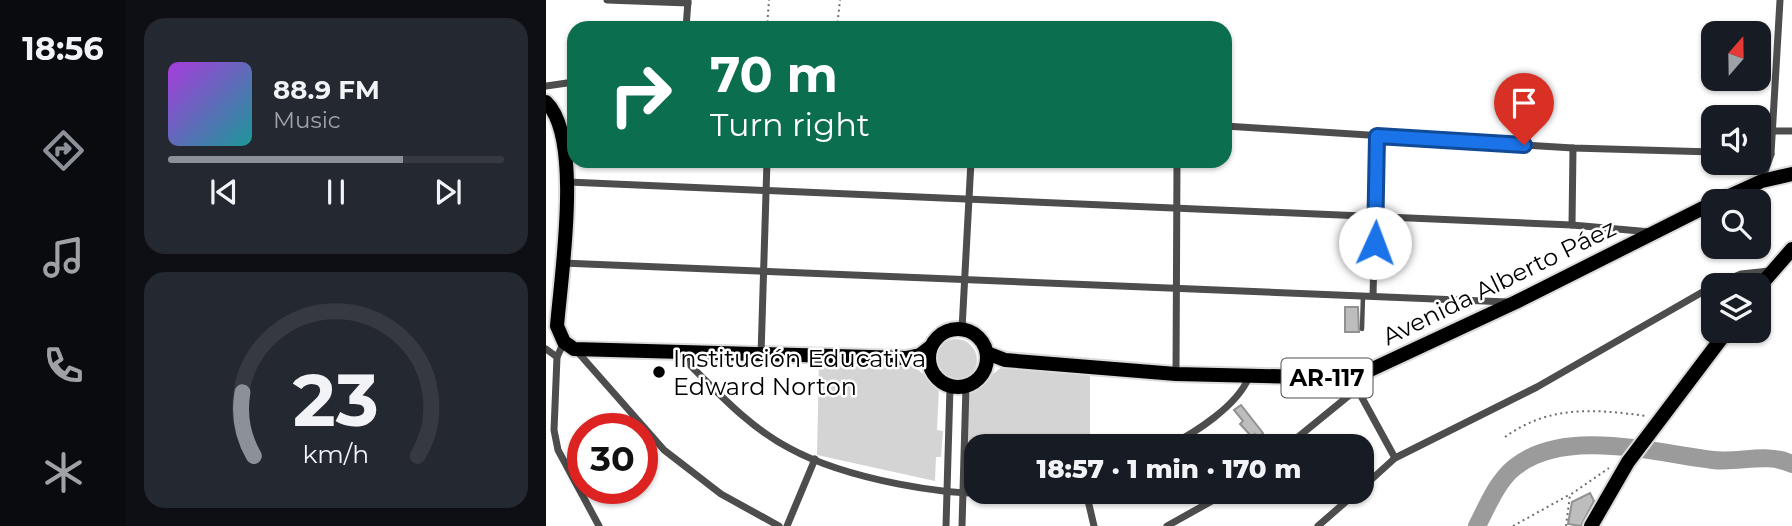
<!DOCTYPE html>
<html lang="en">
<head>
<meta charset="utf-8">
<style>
  body { margin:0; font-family:Montserrat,sans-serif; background:#242831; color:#f1f3f6; height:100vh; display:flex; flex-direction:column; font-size:26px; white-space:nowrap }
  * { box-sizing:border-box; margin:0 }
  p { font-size:23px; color:#9ea1a6 }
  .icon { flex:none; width:38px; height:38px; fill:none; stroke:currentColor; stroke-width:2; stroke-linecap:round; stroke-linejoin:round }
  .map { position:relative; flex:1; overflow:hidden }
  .side { display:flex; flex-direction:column; gap:18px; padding:18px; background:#0d0f14; width:420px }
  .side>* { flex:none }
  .banner { position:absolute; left:21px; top:21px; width:665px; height:147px; border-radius:21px; box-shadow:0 2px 5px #0004; background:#0b6e4f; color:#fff; overflow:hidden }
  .needle { width:46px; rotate:20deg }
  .controls { position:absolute; left:1155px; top:21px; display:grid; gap:14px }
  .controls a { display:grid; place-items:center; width:70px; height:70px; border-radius:14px; background:#171b24; box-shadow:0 2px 5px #0004; font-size:35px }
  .speed { position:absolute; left:21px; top:413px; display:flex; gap:14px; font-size:35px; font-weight:700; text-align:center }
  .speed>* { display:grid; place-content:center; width:91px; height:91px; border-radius:50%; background:#171b24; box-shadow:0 2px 5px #0004; line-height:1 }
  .speed .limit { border:10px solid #d22; background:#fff; color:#111 }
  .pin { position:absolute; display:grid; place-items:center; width:60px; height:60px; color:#fff; margin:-72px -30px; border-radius:50% 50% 50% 0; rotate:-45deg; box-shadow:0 0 7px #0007 }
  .pin .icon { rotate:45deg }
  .me { position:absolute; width:77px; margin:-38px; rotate:2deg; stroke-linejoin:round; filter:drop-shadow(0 0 5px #0008) }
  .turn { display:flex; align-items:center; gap:24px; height:147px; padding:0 28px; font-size:32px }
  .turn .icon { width:91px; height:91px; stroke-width:2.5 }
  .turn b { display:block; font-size:49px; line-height:60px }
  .side .widget { flex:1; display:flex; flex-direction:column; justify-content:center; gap:10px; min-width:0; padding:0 24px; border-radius:21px; background:#242831 }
  .side .dial { align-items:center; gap:0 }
  .dial svg { height:182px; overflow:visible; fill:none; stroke:#363941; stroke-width:7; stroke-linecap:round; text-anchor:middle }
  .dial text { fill:#f1f3f6; stroke:none }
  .song { display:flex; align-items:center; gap:21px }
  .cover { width:84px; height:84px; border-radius:10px; background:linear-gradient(135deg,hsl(280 70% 55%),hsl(180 70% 35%)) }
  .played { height:7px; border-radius:4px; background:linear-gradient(90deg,#8c9099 70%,#363941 70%) }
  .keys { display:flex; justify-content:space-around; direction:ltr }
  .trip { position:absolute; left:418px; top:434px; width:410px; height:70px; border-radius:21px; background:#171b24; box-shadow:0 2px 5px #0004; font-weight:800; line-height:70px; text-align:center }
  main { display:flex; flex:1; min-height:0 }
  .tabs { display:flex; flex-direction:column; width:126px; justify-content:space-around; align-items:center; background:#090b0e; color:#9ea1a6 }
  .tabs .icon { width:49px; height:49px }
  .tabs .current { color:#8c9099 }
  .tabs b { font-size:32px; color:#f1f3f6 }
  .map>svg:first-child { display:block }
  .green { fill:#d4d4d4 }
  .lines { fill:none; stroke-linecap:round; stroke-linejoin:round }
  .river { stroke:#9b9b9b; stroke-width:18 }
  .building { fill:#bdbdbd; stroke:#919191; stroke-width:2 }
  .primary-casing { stroke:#dbdbdb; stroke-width:18 }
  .path { stroke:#6f6f6f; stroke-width:2; stroke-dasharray:2 3.5; stroke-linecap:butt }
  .lane { stroke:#4d4d4d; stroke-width:4.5 }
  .street { stroke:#4d4d4d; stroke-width:7 }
  .primary { stroke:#000; stroke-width:14 }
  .route-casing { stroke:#114b97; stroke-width:18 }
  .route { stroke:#1a73e8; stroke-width:12 }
  .poi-dot { fill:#000; stroke:#fff; stroke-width:2.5 }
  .labels { text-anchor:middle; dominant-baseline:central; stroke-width:5; stroke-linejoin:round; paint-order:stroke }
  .shield { fill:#fff; stroke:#4c4c4c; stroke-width:2 }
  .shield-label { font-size:23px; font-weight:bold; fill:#000 }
  .street-label { font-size:24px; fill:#000; stroke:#fff }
  .poi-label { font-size:24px; fill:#000; stroke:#fff; text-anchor:start }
</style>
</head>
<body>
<main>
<nav class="tabs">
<b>18:56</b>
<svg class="icon current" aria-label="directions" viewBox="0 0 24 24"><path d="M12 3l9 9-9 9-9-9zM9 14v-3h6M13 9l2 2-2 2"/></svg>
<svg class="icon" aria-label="music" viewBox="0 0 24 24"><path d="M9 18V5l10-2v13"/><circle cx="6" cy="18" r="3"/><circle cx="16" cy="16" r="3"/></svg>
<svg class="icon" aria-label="phone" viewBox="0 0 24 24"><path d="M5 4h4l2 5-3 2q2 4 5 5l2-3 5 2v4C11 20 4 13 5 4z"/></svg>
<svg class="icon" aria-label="climate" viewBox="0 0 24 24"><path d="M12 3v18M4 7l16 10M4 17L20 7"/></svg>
</nav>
<section class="side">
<div class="widget">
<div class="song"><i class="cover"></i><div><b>88.9 FM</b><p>Music</p></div></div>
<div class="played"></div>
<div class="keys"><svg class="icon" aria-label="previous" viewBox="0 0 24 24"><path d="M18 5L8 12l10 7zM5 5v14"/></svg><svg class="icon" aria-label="pause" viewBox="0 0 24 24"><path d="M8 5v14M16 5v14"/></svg><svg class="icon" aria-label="next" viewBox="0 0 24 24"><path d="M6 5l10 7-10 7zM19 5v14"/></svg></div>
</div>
<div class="widget dial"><svg viewBox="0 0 100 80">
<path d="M14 69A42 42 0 1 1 86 69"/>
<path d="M14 69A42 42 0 0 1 9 41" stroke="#8c9099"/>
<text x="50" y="56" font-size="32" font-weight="700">23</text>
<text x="50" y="72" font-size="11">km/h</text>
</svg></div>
</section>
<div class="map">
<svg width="1246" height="526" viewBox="0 0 1246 526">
  <rect width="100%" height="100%" fill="#fff"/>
  <g class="green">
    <circle cx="410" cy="360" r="21"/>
    <path d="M 273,361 L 365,364 L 393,387 L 391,430 L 397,431 L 395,457 L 390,457 L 389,481 L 271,455 Z"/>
    <path d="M 456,367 L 544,373 L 544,446 L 430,446 L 430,480 L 421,480 L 419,395 Z"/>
  </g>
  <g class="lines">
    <path class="river" d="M 931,526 C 941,507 951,481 969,467 C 1019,427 1109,453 1167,460 C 1194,463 1221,452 1246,464"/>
  </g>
  <g class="building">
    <path d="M 799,307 L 812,307 L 813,332 L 799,332 Z"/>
    <path d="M 695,405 L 717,433 L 712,437 L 709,434 L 706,437 L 694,424 L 697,421 L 688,410 Z"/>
    <path d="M 1044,493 L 1048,501 L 1035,526 L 1022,524 L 1026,502 Z"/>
  </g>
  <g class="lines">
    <defs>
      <g id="primary">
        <path d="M 0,102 C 37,137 15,275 11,326 L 18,342 L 28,349 L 360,358 L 374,355 L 383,348"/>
        <path d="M 1172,201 L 1216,181 L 1246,174"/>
        <path d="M 1213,287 L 1246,249"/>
        <circle cx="412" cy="358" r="29"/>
        <path d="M 441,353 L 459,360 L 630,374 L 807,378 L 970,302 L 1167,203"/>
        <path d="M 1045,526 L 1082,462 L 1181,331"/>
      </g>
    </defs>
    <use href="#primary" class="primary-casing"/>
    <g class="path">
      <path d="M 221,28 L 223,0"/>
      <path d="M 291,28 L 294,0"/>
      <path d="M 959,437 C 1003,405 1049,409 1100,416"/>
      <path d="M 967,526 L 1023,495"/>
      <path d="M 1020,526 L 1024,495 L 1063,468"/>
    </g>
    <path class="lane" d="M 816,329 L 817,296"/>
    <g class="street">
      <path d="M 61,0 L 142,3"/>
      <path d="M 140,28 L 142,1"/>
      <path d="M 0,86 L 28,82"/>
      <path d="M 679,126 L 1027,148 L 1167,152"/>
      <path d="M 1226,131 L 1246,131"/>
      <path d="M 1213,154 L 1225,154"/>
      <path d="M 1216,180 L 1225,154 L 1234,0"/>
      <path d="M 22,182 L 1026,225 L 1105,232"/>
      <path d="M 1026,225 L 1027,148"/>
      <path d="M 16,263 L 962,302"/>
      <path d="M 1169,285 L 1195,274 L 1223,271"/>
      <path d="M 827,296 L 831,136"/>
      <path d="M 416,329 L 425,161"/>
      <path d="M 18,342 L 11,357 L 8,430 L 12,450 L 53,526"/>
      <path d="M 0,349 L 11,357"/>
      <path d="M 29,349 L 118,450 L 175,494 L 233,526"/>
      <path d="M 144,353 L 145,366 C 175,396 205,428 243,448 C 298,478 404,499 466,492"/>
      <path d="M 215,355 L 221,161"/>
      <path d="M 630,374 L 631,161"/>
      <path d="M 809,385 L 849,458"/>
      <path d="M 623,446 C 650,432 691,406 703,377"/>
      <path d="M 741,446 L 811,389"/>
      <path d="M 816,488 L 849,458 L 991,387 L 1167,286"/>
      <path d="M 540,492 L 548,526"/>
      <path d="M 241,526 L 269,459"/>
      <path d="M 400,526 L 404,387"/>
      <path d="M 416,526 L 420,386"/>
      <path d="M 621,526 L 682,492"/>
      <path d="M 772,526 L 811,492"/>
    </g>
    <use href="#primary" class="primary"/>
  </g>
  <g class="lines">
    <defs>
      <path id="route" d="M 829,243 L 831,136 L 978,145"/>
    </defs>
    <use href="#route" class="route-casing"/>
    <use href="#route" class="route"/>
  </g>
  <circle class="poi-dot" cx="113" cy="372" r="7"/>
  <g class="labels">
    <rect class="shield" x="735.5" y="358.5" width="91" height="39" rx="5"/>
    <g class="shield-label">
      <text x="781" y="378">AR-117</text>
    </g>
    <g class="street-label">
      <text transform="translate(953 282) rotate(-26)">Avenida Alberto Páez</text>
    </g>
    <g class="poi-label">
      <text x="127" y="358">Institución Educativa<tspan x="127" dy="28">Edward Norton</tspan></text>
    </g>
  </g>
</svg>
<div class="controls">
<a><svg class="needle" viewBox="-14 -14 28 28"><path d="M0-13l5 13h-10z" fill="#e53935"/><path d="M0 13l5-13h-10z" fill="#9ea1a6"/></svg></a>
<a><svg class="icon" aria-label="sound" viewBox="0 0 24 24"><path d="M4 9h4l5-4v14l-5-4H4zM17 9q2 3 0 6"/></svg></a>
<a><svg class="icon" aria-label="search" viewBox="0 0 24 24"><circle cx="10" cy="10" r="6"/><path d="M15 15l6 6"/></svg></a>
<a><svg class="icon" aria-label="layers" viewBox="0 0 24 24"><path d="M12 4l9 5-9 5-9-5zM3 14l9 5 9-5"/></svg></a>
</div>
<div class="speed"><div class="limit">30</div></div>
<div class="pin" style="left:978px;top:145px;background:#d93025"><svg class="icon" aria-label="arrive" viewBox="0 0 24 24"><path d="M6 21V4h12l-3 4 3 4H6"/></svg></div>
<svg class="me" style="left:829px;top:243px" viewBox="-20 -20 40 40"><circle r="19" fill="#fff"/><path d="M0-13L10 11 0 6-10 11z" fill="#1a73e8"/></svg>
<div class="trip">18:57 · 1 min · 170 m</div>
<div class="banner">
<div class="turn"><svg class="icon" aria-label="right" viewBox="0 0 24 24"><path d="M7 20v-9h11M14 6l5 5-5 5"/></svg><div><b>70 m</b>Turn right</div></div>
</div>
</div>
</main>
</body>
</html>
